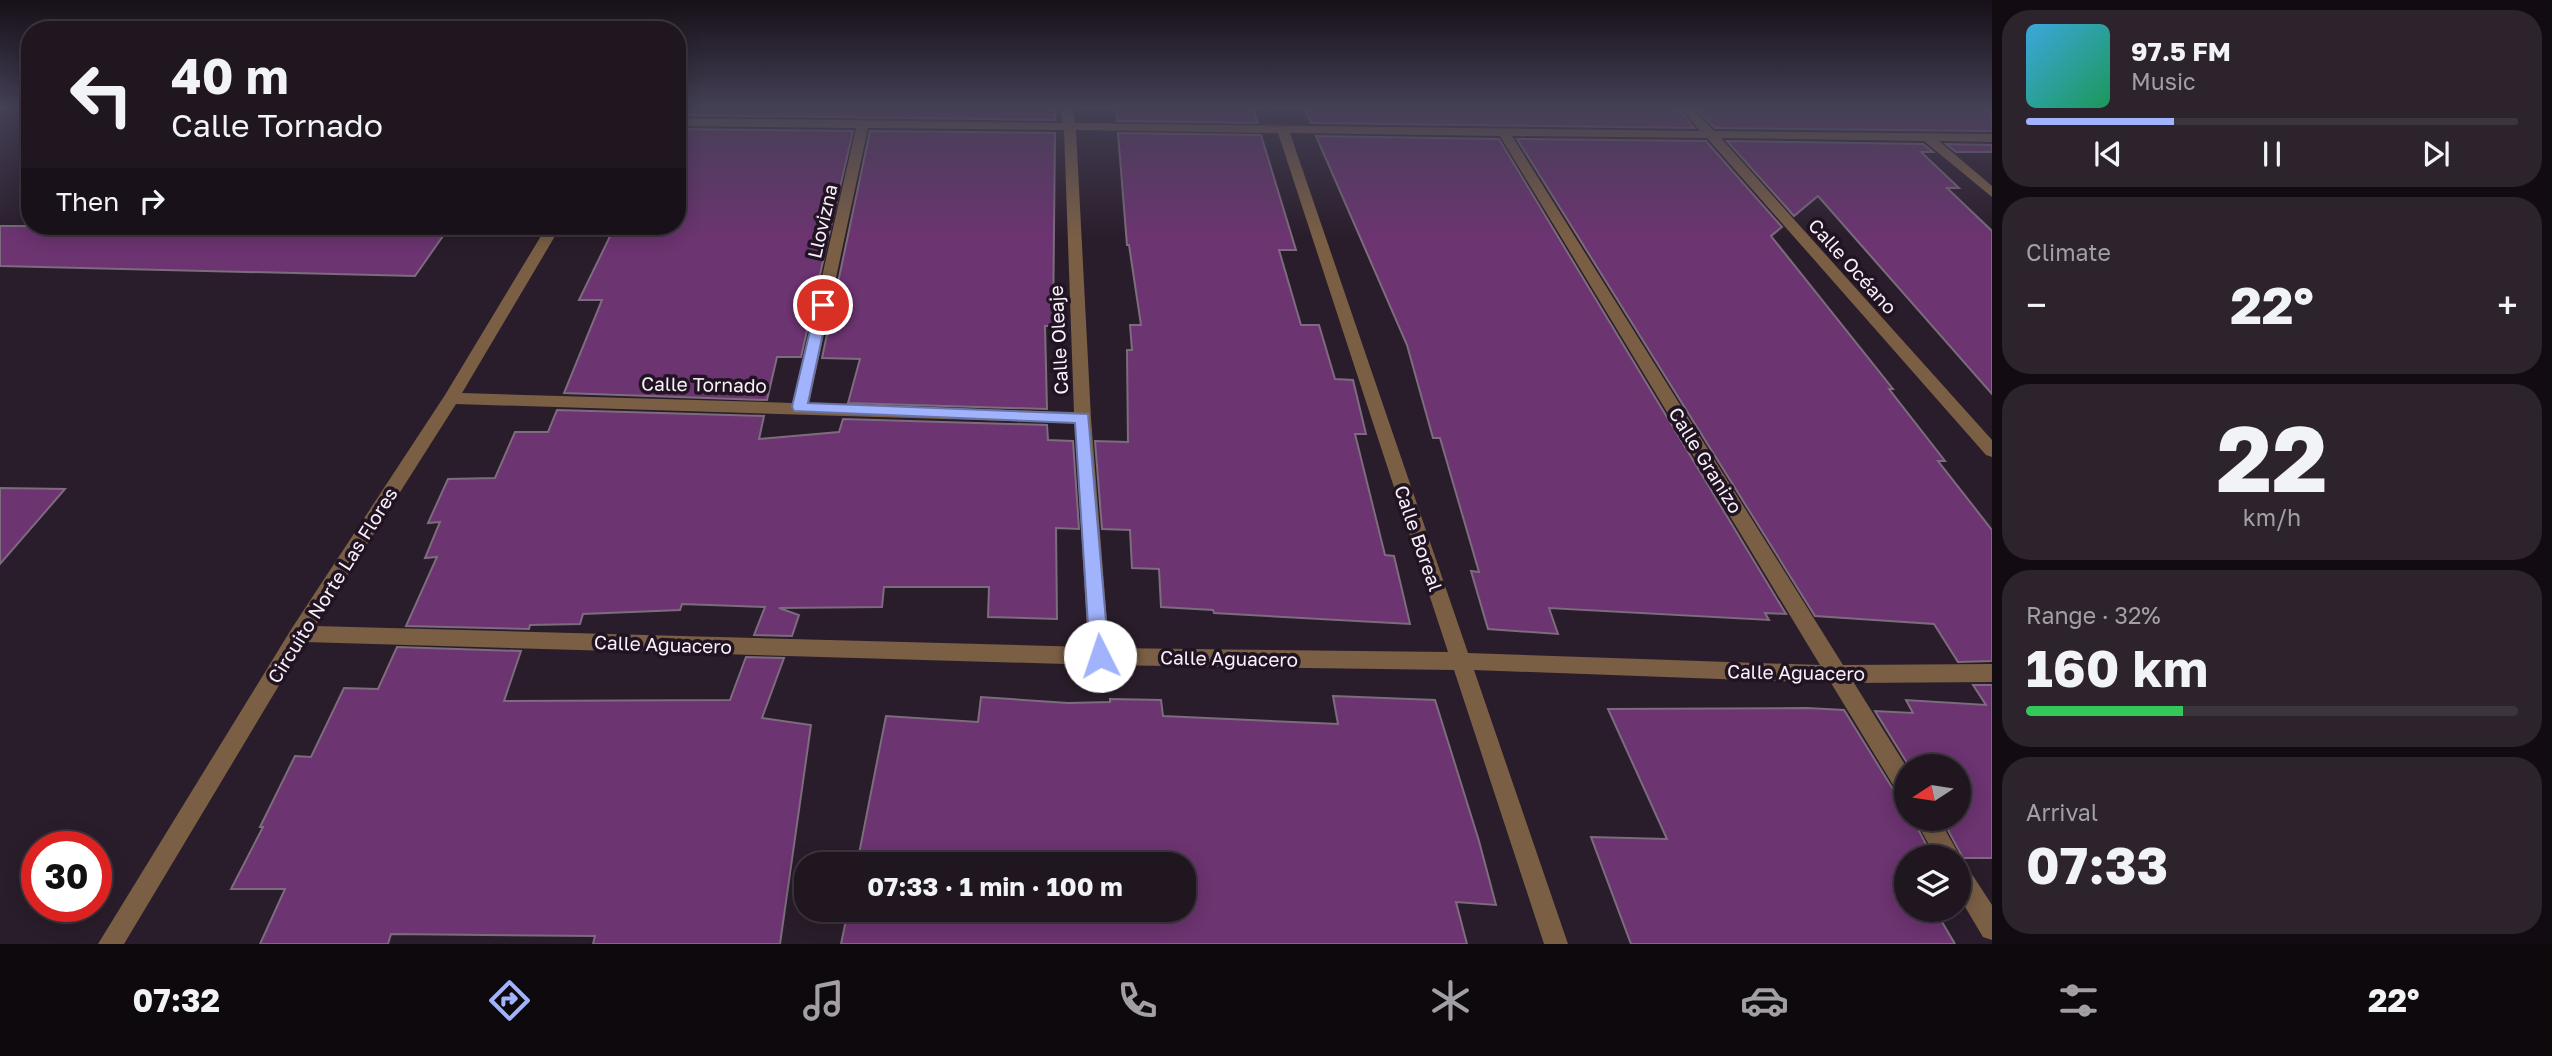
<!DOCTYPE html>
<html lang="en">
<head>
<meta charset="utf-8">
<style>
  body { margin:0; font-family:"Golos Text",sans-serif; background:#2d232d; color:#f1f3f6; height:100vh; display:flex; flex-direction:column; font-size:26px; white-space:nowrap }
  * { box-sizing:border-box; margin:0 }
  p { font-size:23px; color:#a29fa5 }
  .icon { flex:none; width:38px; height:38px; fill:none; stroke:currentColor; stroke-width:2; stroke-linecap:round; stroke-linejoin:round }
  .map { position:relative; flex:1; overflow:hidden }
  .drawer { display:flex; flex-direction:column; gap:10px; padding:10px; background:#120c12; width:560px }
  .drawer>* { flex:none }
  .hud { position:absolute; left:21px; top:21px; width:665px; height:214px; border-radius:28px; box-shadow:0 4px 18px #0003,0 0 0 2px #3d353e; background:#201620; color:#f1f3f6; overflow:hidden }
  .needle { width:46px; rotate:258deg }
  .fabs { position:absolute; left:1894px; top:754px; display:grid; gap:14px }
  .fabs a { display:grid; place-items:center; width:77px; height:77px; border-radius:50%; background:#201620; box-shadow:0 4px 18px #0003,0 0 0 2px #3d353e; font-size:35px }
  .speed { position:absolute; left:21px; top:831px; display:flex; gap:14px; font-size:35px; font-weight:700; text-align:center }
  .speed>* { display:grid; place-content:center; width:91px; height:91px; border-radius:50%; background:#201620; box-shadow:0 4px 18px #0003,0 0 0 2px #3d353e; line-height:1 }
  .speed .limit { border:10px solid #d22; background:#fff; color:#111 }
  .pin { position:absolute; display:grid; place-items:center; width:60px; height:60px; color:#fff; margin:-30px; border:4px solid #fff; border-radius:50%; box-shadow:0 2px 7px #0007 }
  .me { position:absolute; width:77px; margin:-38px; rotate:356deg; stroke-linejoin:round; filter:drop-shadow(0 0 5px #0008) }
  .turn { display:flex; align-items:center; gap:24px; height:147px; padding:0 35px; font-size:32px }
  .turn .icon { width:91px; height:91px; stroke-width:2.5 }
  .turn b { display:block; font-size:49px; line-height:60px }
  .then { display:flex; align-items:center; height:66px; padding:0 35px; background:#0003; gap:14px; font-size:26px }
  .big { font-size:52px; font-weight:700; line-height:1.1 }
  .drawer .widget { flex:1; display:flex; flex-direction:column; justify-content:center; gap:10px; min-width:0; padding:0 24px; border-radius:28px; background:#2d232d }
  .drawer .dial { align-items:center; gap:0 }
  .dial b { font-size:91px; line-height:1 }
  .song { display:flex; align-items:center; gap:21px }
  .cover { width:84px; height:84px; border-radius:10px; background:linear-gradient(135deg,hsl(200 70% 55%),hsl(150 70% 35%)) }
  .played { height:7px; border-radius:4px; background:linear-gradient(90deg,#a1b3fd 30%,#3d353e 30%) }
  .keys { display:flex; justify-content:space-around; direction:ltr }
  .heat { display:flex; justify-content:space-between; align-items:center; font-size:38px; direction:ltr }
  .charge { height:10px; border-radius:5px; background:linear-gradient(90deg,#34c759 32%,#3d353e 0) }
  .trip { position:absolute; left:794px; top:852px; width:402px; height:70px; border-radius:28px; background:#201620; box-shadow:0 4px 18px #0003,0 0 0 2px #3d353e; font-weight:700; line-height:70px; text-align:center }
  .dock { display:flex; height:112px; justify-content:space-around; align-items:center; background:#0d090d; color:#a29fa5 }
  .dock .icon { width:49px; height:49px }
  .dock .current { color:#a1b3fd }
  .dock b { font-size:32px; color:#f1f3f6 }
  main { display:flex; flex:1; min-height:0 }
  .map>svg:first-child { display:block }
  .building { fill:#6c3471; stroke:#7c6c7d; stroke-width:2 }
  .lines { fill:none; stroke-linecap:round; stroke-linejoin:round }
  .minor { fill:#7a5f45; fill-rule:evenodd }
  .route { fill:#a1b3fd; stroke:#6974a4; stroke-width:2 }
  .labels { text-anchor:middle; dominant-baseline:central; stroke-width:7; stroke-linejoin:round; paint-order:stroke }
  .street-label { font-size:19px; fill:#f9f0f9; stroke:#211422 }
</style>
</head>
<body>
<main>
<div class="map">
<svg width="1992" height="944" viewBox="0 0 1992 944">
  <rect width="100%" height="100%" fill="#2a1d2b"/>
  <g class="building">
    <path d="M 677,106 L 1055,106 L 1055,120 L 677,115 Z"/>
    <path d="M 1116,106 L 1252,106 L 1258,123 L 1117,121 Z"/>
    <path d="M 1303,106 L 1676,106 L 1694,128 L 1311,123 Z"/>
    <path d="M 1694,106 L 1992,106 L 1992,131 L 1715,128 Z"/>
    <path d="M 677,129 L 853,131 L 801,357 L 777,357 L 767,400 L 564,393 L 602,300 L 579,300 L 615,226 L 677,226 Z"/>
    <path d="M 870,131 L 1055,133 L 1053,326 L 1045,326 L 1047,409 L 848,403 L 860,359 L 822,358 Z"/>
    <path d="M 1118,133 L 1261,135 L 1296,250 L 1279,250 L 1301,325 L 1319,325 L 1335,379 L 1353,380 L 1366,434 L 1355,434 L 1385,555 L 1394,556 L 1410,624 L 1214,613 L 1213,610 L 1161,607 L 1159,569 L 1132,568 L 1130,530 L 1102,529 L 1095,441 L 1128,442 L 1127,350 L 1132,350 L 1130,325 L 1141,325 L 1129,245 L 1127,245 Z"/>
    <path d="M 1316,136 L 1499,139 L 1786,614 L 1765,613 L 1769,620 L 1549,608 L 1558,634 L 1488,629 L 1471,571 L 1479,572 L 1440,438 L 1433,438 L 1407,345 Z"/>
    <path d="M 1517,139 L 1706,141 L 1782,227 L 1771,236 L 1893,389 L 1889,389 L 1945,461 L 1938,461 L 1992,530 L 1992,661 L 1958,662 L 1934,624 L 1815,616 Z"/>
    <path d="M 1727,141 L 1923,144 L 1933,152 L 1921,152 L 1959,188 L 1947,188 L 1992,231 L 1992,394 L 1818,196 L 1794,216 Z"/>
    <path d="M 1946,144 L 1992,145 L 1992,152 L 1956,152 Z"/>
    <path d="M 0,226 L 450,226 L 415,276 L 0,266 Z"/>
    <path d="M 557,410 L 764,416 L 759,439 L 839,432 L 843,419 L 1047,425 L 1048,440 L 1073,441 L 1079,529 L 1056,528 L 1057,619 L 988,617 L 989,587 L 884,587 L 882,607 L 779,608 L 799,615 L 792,636 L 754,635 L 765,607 L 682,604 L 680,610 L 583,614 L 580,624 L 530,625 L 529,629 L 406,626 L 437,557 L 425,558 L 440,522 L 428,523 L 448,479 L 495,478 L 515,432 L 548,432 Z"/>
    <path d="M 0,488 L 65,489 L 0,564 Z"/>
    <path d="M 397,647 L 521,651 L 504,701 L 730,700 L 746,657 L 784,658 L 762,718 L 811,725 L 780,944 L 593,944 L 595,936 L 391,934 L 388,944 L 260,944 L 285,889 L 231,889 L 263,827 L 260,827 L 295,756 L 311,757 L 344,688 L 378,689 Z"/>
    <path d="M 1973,685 L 1992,685 L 1992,858 L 1963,858 L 1942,819 L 1958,819 L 1958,766 L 1909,766 L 1875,711 L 1913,713 L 1906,700 L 1986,705 Z"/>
    <path d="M 1333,696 L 1435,700 L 1479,841 L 1496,905 L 1456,902 L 1467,944 L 841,944 L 848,910 L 1185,910 L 1185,864 L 857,864 L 886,716 L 978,722 L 981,697 L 1068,703 L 1110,702 L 1110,699 L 1161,700 L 1163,716 L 1338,724 Z"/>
    <path d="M 1807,708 L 1844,710 L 1896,794 L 1906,798 L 1906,819 L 1913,819 L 1933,858 L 1904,858 L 1906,910 L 1935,910 L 1955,944 L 1631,944 L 1591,837 L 1667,839 L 1608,709 Z"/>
  </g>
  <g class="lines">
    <g class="minor">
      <path d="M 1060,106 L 1072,106 L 1075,123 L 1700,131 L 1679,106 L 1691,106 L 1714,131 L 1992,134 L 1992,142 L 1939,141 L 1992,186 L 1992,197 L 1924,141 L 1721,138 L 1992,440 L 1992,457 L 1986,455 L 1707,138 L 1512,136 L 1843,665 L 1992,664 L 1992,682 L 1854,683 L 1906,766 L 1906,796 L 1898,793 L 1831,683 L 1474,670 L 1568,944 L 1544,944 L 1454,670 L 1099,665 L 305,642 L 124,944 L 98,944 L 292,628 L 445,395 L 547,226 L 561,226 L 462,393 L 793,403 L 856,128 L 677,126 L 677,118 L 1063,123 ZM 868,128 L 1064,130 L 1074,412 L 809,404 ZM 1076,130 L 1278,133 L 1448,652 L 1109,648 L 1091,418 ZM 1290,133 L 1500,136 L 1820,665 L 1468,653 ZM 456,404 L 1075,423 L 1088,647 L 315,626 Z"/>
      <path d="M 1915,819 L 1939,819 L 1961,858 L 1959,862 L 1966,865 L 1992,905 L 1992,940 L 1983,937 L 1958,895 L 1958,858 L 1936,858 Z"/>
    </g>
  </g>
  <linearGradient id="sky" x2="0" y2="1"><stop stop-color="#171018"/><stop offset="0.45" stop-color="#444055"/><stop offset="1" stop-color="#444055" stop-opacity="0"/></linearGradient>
  <rect width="1992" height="238" fill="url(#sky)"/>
  <path class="route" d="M 823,301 L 829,305 L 808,403 L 1088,414 L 1109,656 L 1106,662 L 1100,664 L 1093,662 L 1090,656 L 1075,423 L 794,411 L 792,407 L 816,305 Z"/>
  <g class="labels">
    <g class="street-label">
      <text transform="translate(822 221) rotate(-77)">Llovizna</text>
      <text transform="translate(1853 266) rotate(48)">Calle Océano</text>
      <text transform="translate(1058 340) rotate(-93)">Calle Oleaje</text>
      <text transform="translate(704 384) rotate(1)">Calle Tornado</text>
      <text transform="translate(1706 460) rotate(58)">Calle Granizo</text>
      <text transform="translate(1419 538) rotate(71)">Calle Boreal</text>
      <text transform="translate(332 585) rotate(-58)">Circuito Norte Las Flores</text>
      <text transform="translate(663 644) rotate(2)">Calle Aguacero</text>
      <text transform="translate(1229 658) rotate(1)">Calle Aguacero</text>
      <text transform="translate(1796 672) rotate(1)">Calle Aguacero</text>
    </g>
  </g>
</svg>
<div class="fabs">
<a><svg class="needle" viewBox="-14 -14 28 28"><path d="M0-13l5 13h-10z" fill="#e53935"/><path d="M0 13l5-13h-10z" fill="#a29fa5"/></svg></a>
<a><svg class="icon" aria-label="layers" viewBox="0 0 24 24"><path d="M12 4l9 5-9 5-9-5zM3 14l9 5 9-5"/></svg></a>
</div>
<div class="speed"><div class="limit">30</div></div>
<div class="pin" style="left:823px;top:305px;background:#d93025"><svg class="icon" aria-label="arrive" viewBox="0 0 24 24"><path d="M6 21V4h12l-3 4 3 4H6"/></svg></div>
<svg class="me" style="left:1100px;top:656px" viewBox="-20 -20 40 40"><circle r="19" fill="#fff"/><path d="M0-13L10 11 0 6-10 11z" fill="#a1b3fd"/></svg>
<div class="trip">07:33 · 1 min · 100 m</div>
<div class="hud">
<div class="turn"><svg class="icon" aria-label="left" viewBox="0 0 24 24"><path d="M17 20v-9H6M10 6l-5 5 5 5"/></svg><div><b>40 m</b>Calle Tornado</div></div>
<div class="then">Then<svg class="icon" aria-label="right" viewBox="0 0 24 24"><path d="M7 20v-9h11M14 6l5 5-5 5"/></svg></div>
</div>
</div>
<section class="drawer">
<div class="widget">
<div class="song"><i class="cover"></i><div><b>97.5 FM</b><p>Music</p></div></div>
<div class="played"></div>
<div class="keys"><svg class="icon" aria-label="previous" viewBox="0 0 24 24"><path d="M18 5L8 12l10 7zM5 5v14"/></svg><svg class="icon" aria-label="pause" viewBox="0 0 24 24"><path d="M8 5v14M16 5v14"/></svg><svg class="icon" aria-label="next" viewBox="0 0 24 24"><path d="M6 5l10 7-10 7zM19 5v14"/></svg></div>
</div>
<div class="widget"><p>Climate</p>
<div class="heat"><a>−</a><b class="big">22°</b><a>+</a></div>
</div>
<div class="widget dial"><b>22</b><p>km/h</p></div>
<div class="widget"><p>Range · 32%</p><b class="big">160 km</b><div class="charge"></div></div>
<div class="widget"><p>Arrival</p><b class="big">07:33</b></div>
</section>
</main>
<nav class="dock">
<b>07:32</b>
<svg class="icon current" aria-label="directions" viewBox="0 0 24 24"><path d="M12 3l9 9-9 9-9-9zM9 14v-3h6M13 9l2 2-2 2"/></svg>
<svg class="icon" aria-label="music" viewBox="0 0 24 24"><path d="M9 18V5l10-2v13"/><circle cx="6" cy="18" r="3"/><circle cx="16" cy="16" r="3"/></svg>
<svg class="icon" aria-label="phone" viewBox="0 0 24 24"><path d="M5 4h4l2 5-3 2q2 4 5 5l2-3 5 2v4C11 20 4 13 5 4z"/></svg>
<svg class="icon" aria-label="climate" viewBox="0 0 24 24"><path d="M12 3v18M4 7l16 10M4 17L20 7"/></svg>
<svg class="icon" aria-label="car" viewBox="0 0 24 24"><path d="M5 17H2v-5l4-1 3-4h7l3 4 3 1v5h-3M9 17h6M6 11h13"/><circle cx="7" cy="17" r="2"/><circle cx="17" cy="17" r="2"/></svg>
<svg class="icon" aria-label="filters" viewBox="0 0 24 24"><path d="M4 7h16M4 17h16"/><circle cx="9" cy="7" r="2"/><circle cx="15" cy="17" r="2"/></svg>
<b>22°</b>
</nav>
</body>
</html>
